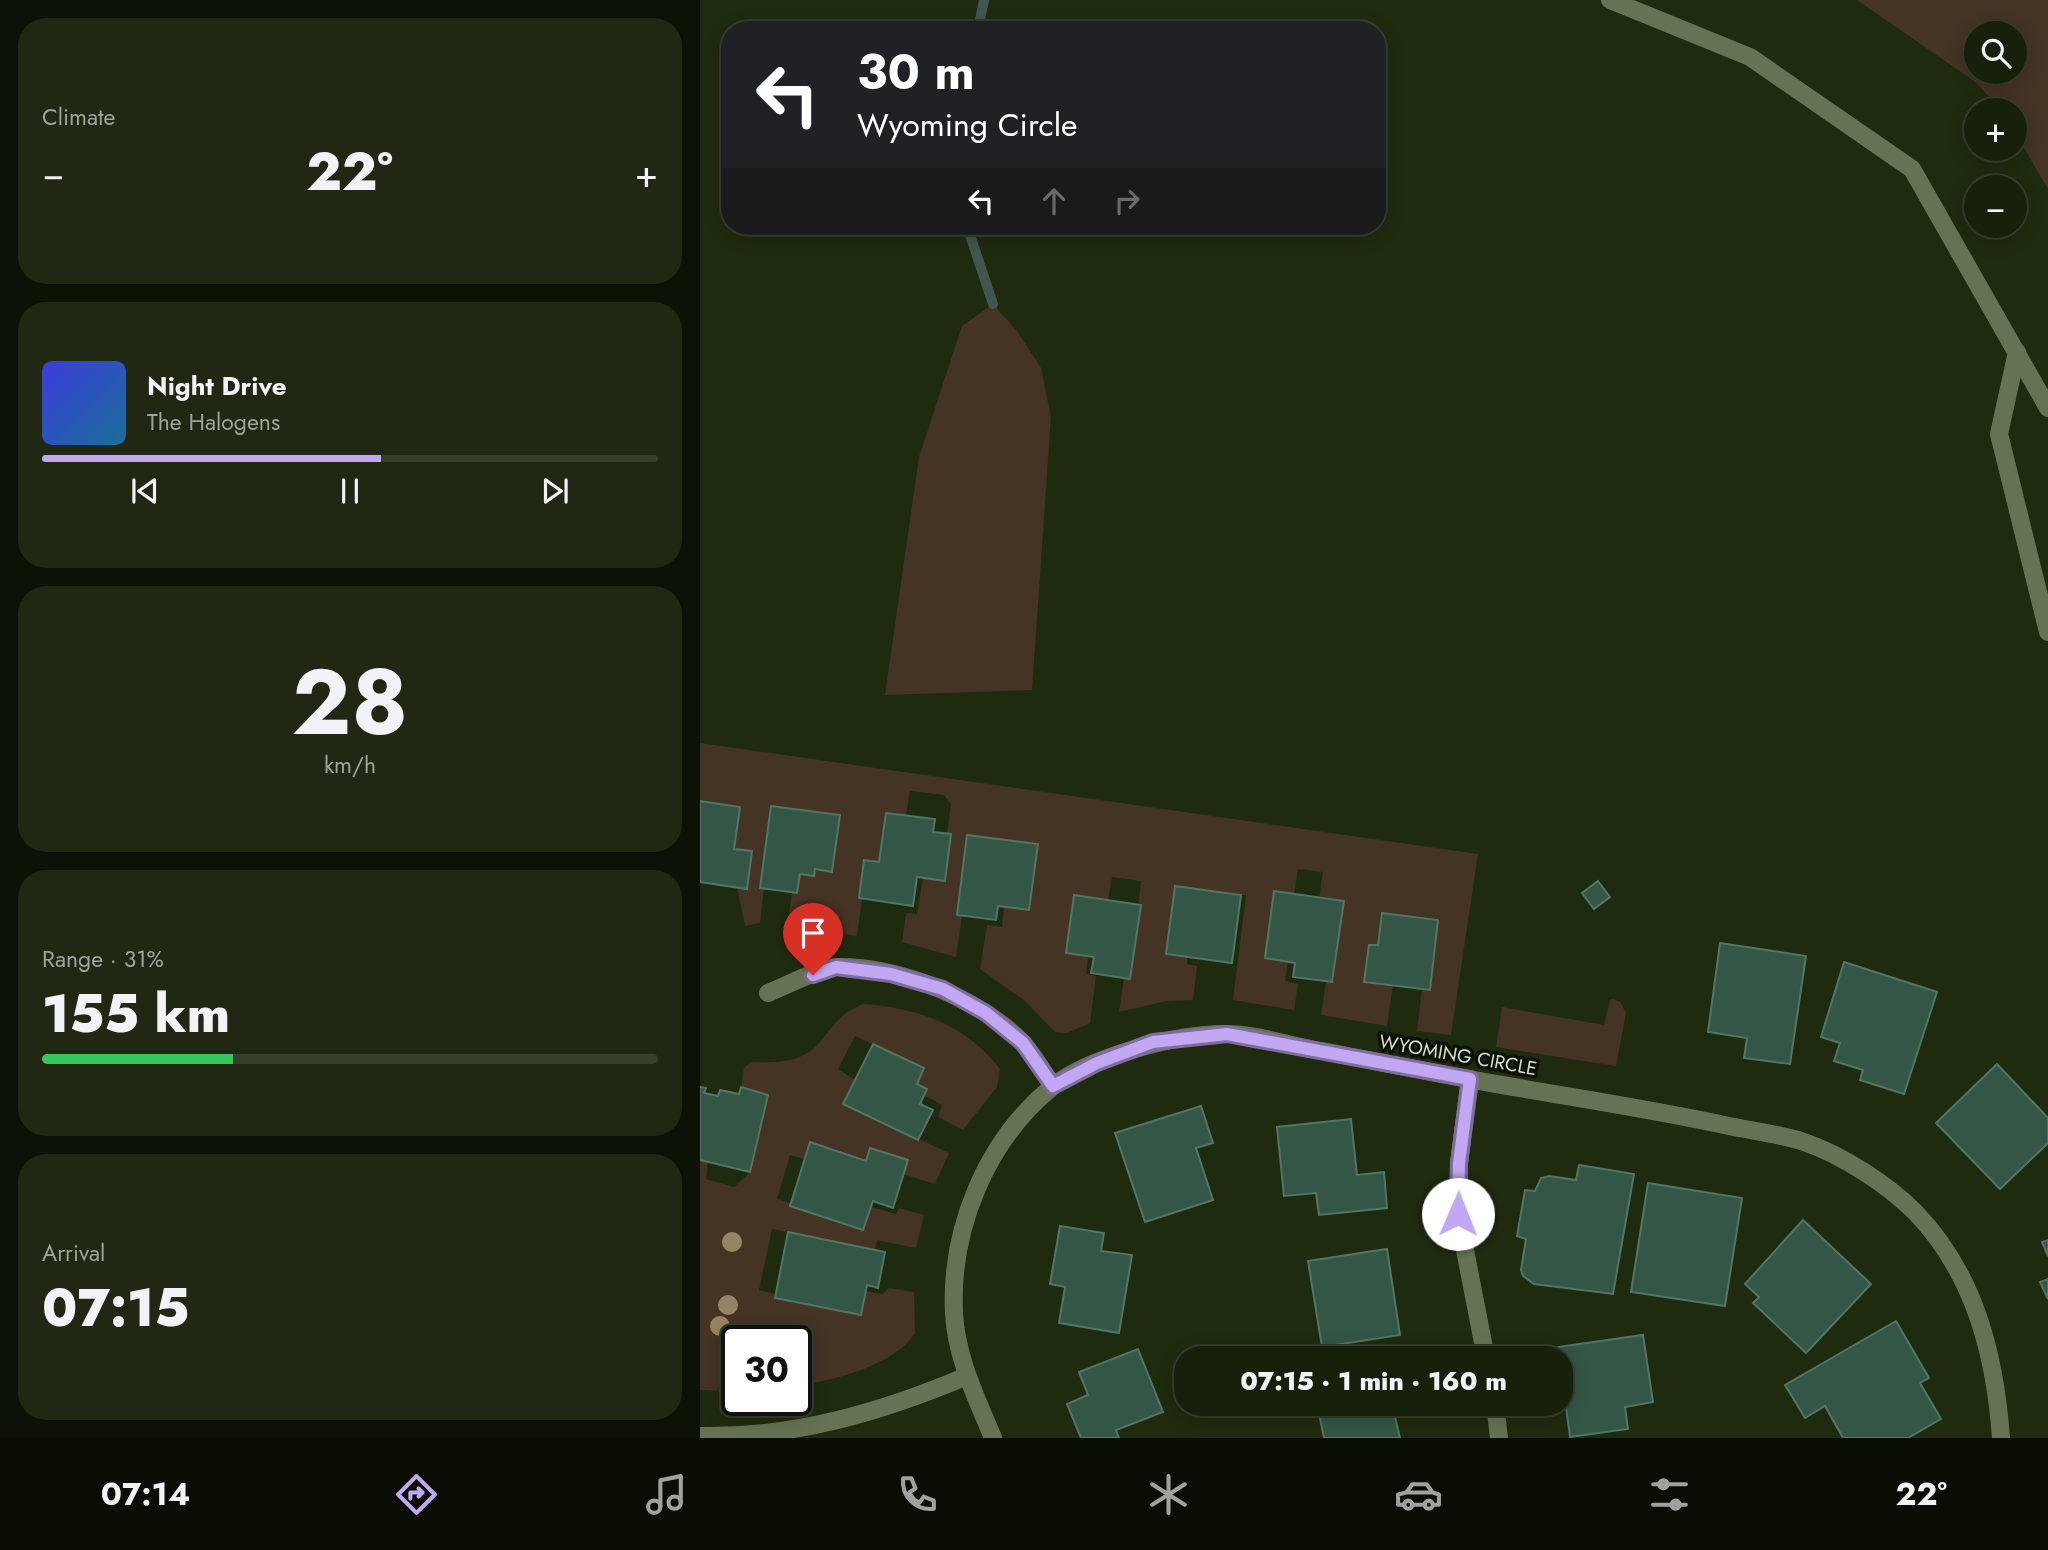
<!DOCTYPE html>
<html lang="en">
<head>
<meta charset="utf-8">
<style>
  body { margin:0; font-family:Jost,sans-serif; background:#202814; color:#f1f3f6; height:100vh; display:flex; flex-direction:column; font-size:26px; white-space:nowrap }
  * { box-sizing:border-box; margin:0 }
  p { font-size:23px; color:#9ea39d }
  .icon { flex:none; width:38px; height:38px; fill:none; stroke:currentColor; stroke-width:2; stroke-linecap:round; stroke-linejoin:round }
  .map { position:relative; flex:1; overflow:hidden }
  .drawer { display:flex; flex-direction:column; gap:18px; padding:18px; background:#0d1206; width:700px }
  .drawer>* { flex:none }
  .banner { position:absolute; left:21px; top:21px; width:665px; height:214px; border-radius:28px; box-shadow:0 4px 18px #0003,0 0 0 2px #363e2c; background:#202124; color:#fff; overflow:hidden }
  .buttons { position:absolute; left:1264px; top:21px; display:grid; gap:14px }
  .buttons a { display:grid; place-items:center; width:63px; height:63px; border-radius:50%; background:#17200b; box-shadow:0 4px 18px #0003,0 0 0 2px #363e2c; font-size:35px }
  .speed { position:absolute; left:21px; top:1325px; display:flex; gap:14px; font-size:35px; font-weight:700; text-align:center }
  .speed>* { display:grid; place-content:center; width:91px; height:91px; border-radius:50%; background:#17200b; box-shadow:0 4px 18px #0003,0 0 0 2px #363e2c; line-height:1 }
  .speed .limit { border:4px solid #111; border-radius:10px; background:#fff; color:#111 }
  .pin { position:absolute; display:grid; place-items:center; width:60px; height:60px; color:#fff; margin:-72px -30px; border-radius:50% 50% 50% 0; rotate:-45deg; box-shadow:0 0 7px #0007 }
  .pin .icon { rotate:45deg }
  .me { position:absolute; width:77px; margin:-38px; rotate:1deg; stroke-linejoin:round; filter:drop-shadow(0 0 5px #0008) }
  .turn { display:flex; align-items:center; gap:24px; height:147px; padding:0 21px; font-size:32px }
  .turn .icon { width:91px; height:91px; stroke-width:2.5 }
  .turn b { display:block; font-size:49px; line-height:60px }
  .lanes { display:flex; align-items:center; height:66px; padding:0 21px; background:#0003; justify-content:center; gap:35px; direction:ltr }
  .lanes .off { opacity:.35 }
  .big { font-size:52px; font-weight:800; line-height:1.1 }
  .drawer .card { flex:1; display:flex; flex-direction:column; justify-content:center; gap:10px; min-width:0; padding:0 24px; border-radius:28px; background:#202814 }
  .drawer .dial { align-items:center; gap:0 }
  .dial b { font-size:91px; line-height:1 }
  .song { display:flex; align-items:center; gap:21px }
  .cover { width:84px; height:84px; border-radius:10px; background:linear-gradient(135deg,hsl(240 70% 55%),hsl(200 70% 35%)) }
  .played { height:7px; border-radius:4px; background:linear-gradient(90deg,#c2a8f2 55%,#363e2c 55%) }
  .keys { display:flex; justify-content:space-around; direction:ltr }
  .heat { display:flex; justify-content:space-between; align-items:center; font-size:38px; direction:ltr }
  .charge { height:10px; border-radius:5px; background:linear-gradient(90deg,#34c759 31%,#363e2c 0) }
  .trip { position:absolute; left:474px; top:1346px; width:399px; height:70px; border-radius:28px; background:#17200b; box-shadow:0 4px 18px #0003,0 0 0 2px #363e2c; font-weight:800; line-height:70px; text-align:center }
  .tab-bar { display:flex; height:112px; justify-content:space-around; align-items:center; background:#090d04; color:#9ea39d }
  .tab-bar .icon { width:49px; height:49px }
  .tab-bar .on { color:#c2a8f2 }
  .tab-bar b { font-size:32px; color:#f1f3f6 }
  main { display:flex; flex:1; min-height:0 }
  .map>svg:first-child { display:block }
  .green { fill:#453324; fill-rule:evenodd }
  .lines { fill:none; stroke-linecap:round; stroke-linejoin:round }
  .stream { stroke:#425651; stroke-width:10 }
  .building { fill:#345646; stroke:#527564; stroke-width:2 }
  .lane { stroke:#657354; stroke-width:18 }
  .street { stroke:#657354; stroke-width:18 }
  .tree { fill:#978464 }
  .route-casing { stroke:#7e6d9d; stroke-width:18 }
  .route { stroke:#c2a8f2; stroke-width:12 }
  .labels { text-anchor:middle; dominant-baseline:central; stroke-width:7; stroke-linejoin:round; paint-order:stroke }
  .street-label { font-size:19px; fill:#d6decd; stroke:#0c1106 }
</style>
</head>
<body>
<main>
<section class="drawer">
<div class="card"><p>Climate</p>
<div class="heat"><a>−</a><b class="big">22°</b><a>+</a></div>
</div>
<div class="card">
<div class="song"><i class="cover"></i><div><b>Night Drive</b><p>The Halogens</p></div></div>
<div class="played"></div>
<div class="keys"><svg class="icon" aria-label="previous" viewBox="0 0 24 24"><path d="M18 5L8 12l10 7zM5 5v14"/></svg><svg class="icon" aria-label="pause" viewBox="0 0 24 24"><path d="M8 5v14M16 5v14"/></svg><svg class="icon" aria-label="next" viewBox="0 0 24 24"><path d="M6 5l10 7-10 7zM19 5v14"/></svg></div>
</div>
<div class="card dial"><b>28</b><p>km/h</p></div>
<div class="card"><p>Range · 31%</p><b class="big">155 km</b><div class="charge"></div></div>
<div class="card"><p>Arrival</p><b class="big">07:15</b></div>
</section>
<div class="map">
<svg width="1348" height="1438" viewBox="0 0 1348 1438">
  <rect width="100%" height="100%" fill="#1f2b0f"/>
  <g class="green">
    <path d="M 1157,0 L 1348,0 L 1348,189 L 1314,131 L 1314,110 L 1302,110 L 1274,81 ZM 1276,33 L 1314,33 L 1314,72 L 1276,72 Z"/>
    <path d="M 293,304 L 317,331 L 341,368 L 351,417 L 332,690 L 185,695 L 219,457 L 262,326 Z"/>
    <path d="M 0,743 L 778,854 L 751,1035 L 717,1031 L 722,989 L 730,990 L 737,920 L 682,913 L 678,945 L 669,945 L 665,982 L 693,985 L 687,1026 L 621,1015 L 626,982 L 632,982 L 644,901 L 619,898 L 623,872 L 598,869 L 594,894 L 574,892 L 565,958 L 588,962 L 585,981 L 598,984 L 594,1010 L 533,1000 L 546,895 L 475,886 L 466,953 L 487,957 L 487,964 L 497,966 L 493,1000 L 466,1001 L 419,1012 L 424,978 L 430,978 L 441,881 L 412,877 L 408,900 L 375,895 L 388,956 L 386,974 L 396,976 L 390,1023 L 367,1033 L 355,1032 L 325,1001 L 280,969 L 287,925 L 302,927 L 304,907 L 329,909 L 337,844 L 268,835 L 257,915 L 262,916 L 256,957 L 202,942 L 206,913 L 217,914 L 223,878 L 245,880 L 251,835 L 247,834 L 251,804 L 244,795 L 210,791 L 206,815 L 186,813 L 179,862 L 159,898 L 162,899 L 157,936 L 87,926 L 92,893 L 97,893 L 100,874 L 114,876 L 115,869 L 132,871 L 139,816 L 71,806 L 60,888 L 64,889 L 60,923 L 45,926 L 37,887 L 0,882 Z"/>
    <path d="M 913,999 L 920,1002 L 926,1013 L 916,1066 L 796,1047 L 802,1007 L 904,1025 L 910,1000 Z"/>
    <path d="M 163,1004 C 218,1008 265,1024 300,1069 L 297,1087 L 263,1130 L 238,1117 L 242,1105 L 224,1095 L 227,1089 L 217,1084 L 224,1068 L 155,1036 L 138,1069 L 155,1080 L 144,1104 L 249,1153 L 235,1184 L 203,1174 L 170,1149 L 166,1161 L 110,1143 L 105,1159 L 90,1155 L 77,1199 L 91,1203 L 90,1206 L 163,1230 L 171,1207 L 196,1214 L 199,1208 L 224,1215 L 216,1248 L 177,1240 L 175,1250 L 72,1229 L 59,1290 L 75,1294 L 75,1298 L 160,1315 L 166,1291 L 182,1294 L 189,1288 L 214,1292 L 215,1333 C 196,1365 132,1381 96,1386 L 96,1340 L 37,1340 L 37,1391 L 0,1390 L 0,1160 L 8,1162 L 6,1179 L 34,1187 L 50,1172 L 68,1095 L 41,1087 L 44,1068 L 51,1062 C 74,1063 102,1063 118,1044 C 135,1025 137,1015 163,1004 Z"/>
  </g>
  <g class="lines">
    <g class="stream">
      <path d="M 278,30 L 284,0"/>
      <path d="M 267,226 L 293,304"/>
    </g>
  </g>
  <g class="building">
    <path d="M 0,801 L 40,807 L 34,849 L 52,851 L 47,889 L 0,882 Z"/>
    <path d="M 71,806 L 140,815 L 132,872 L 115,869 L 114,876 L 100,874 L 97,893 L 60,888 Z"/>
    <path d="M 186,813 L 235,819 L 233,832 L 251,834 L 245,881 L 217,877 L 213,906 L 159,898 L 164,860 L 179,862 Z"/>
    <path d="M 267,835 L 338,844 L 329,910 L 298,906 L 296,920 L 257,915 Z"/>
    <path d="M 898,881 L 910,897 L 894,909 L 882,893 Z"/>
    <path d="M 475,886 L 541,895 L 532,963 L 466,954 Z"/>
    <path d="M 574,891 L 644,901 L 632,982 L 593,977 L 595,963 L 565,958 Z"/>
    <path d="M 374,895 L 441,905 L 430,979 L 391,973 L 394,957 L 366,953 Z"/>
    <path d="M 682,913 L 738,920 L 730,990 L 664,982 L 669,945 L 678,945 Z"/>
    <path d="M 1020,943 L 1106,956 L 1090,1064 L 1044,1058 L 1047,1038 L 1008,1032 Z"/>
    <path d="M 1144,962 L 1237,992 L 1204,1094 L 1160,1080 L 1163,1070 L 1134,1061 L 1140,1043 L 1121,1037 Z"/>
    <path d="M 173,1044 L 224,1068 L 217,1084 L 227,1089 L 220,1104 L 233,1110 L 218,1140 L 143,1104 Z"/>
    <path d="M 1297,1064 L 1348,1118 L 1348,1143 L 1300,1189 L 1236,1123 Z"/>
    <path d="M 0,1087 L 6,1088 L 4,1093 L 18,1096 L 20,1090 L 39,1094 L 41,1087 L 68,1095 L 50,1172 L 0,1160 Z"/>
    <path d="M 501,1106 L 513,1143 L 496,1148 L 513,1200 L 445,1222 L 415,1133 Z"/>
    <path d="M 651,1119 L 657,1175 L 684,1172 L 687,1208 L 619,1215 L 616,1193 L 584,1196 L 577,1127 Z"/>
    <path d="M 110,1142 L 166,1161 L 170,1148 L 208,1160 L 193,1208 L 173,1201 L 163,1230 L 90,1206 Z"/>
    <path d="M 879,1165 L 934,1174 L 913,1294 L 834,1284 L 823,1276 L 821,1270 L 826,1239 L 817,1236 L 825,1190 L 835,1191 L 841,1178 L 849,1176 L 876,1180 Z"/>
    <path d="M 948,1183 L 1042,1198 L 1025,1306 L 931,1292 Z"/>
    <path d="M 1103,1220 L 1171,1284 L 1106,1353 L 1053,1303 L 1059,1297 L 1045,1284 Z"/>
    <path d="M 360,1226 L 404,1233 L 401,1251 L 432,1255 L 419,1333 L 359,1323 L 365,1287 L 350,1284 Z"/>
    <path d="M 88,1232 L 185,1252 L 178,1288 L 167,1285 L 161,1315 L 75,1298 Z"/>
    <path d="M 1348,1240 L 1348,1256 L 1342,1242 Z"/>
    <path d="M 687,1249 L 700,1335 L 622,1347 L 608,1261 Z"/>
    <path d="M 1348,1279 L 1348,1299 L 1340,1282 Z"/>
    <path d="M 1196,1321 L 1229,1378 L 1220,1383 L 1241,1419 L 1208,1438 L 1143,1438 L 1125,1406 L 1105,1418 L 1085,1385 Z"/>
    <path d="M 943,1335 L 953,1402 L 925,1407 L 928,1429 L 870,1437 L 858,1347 Z"/>
    <path d="M 438,1349 L 463,1412 L 416,1430 L 419,1438 L 381,1438 L 367,1404 L 388,1395 L 379,1372 Z"/>
    <path d="M 617,1404 L 692,1404 L 700,1438 L 624,1438 Z"/>
  </g>
  <g class="lines">
    <g class="lane">
      <path d="M 910,0 L 1050,57 L 1212,169 L 1348,408"/>
      <path d="M 1317,352 L 1299,434 L 1348,632"/>
    </g>
    <g class="street">
      <path d="M 68,993 C 86,986 121,967 138,967 C 201,967 278,998 322,1042 C 334,1055 343,1072 353,1086"/>
      <path d="M 770,1079 L 759,1163 L 758,1214 L 786,1358"/>
      <path d="M 795,1404 L 799,1438"/>
      <path d="M 0,1436 C 93,1438 182,1412 267,1376"/>
      <path d="M 293,1438 C 277,1399 256,1357 254,1313 C 250,1229 286,1141 352,1087 C 389,1057 479,1033 527,1034 C 554,1034 584,1044 611,1049 C 676,1061 742,1075 808,1086 C 882,1099 955,1110 1029,1126 C 1053,1131 1080,1134 1104,1142 C 1142,1155 1187,1184 1215,1212 C 1275,1274 1295,1355 1301,1438"/>
    </g>
  </g>
  <g class="tree">
    <circle cx="32" cy="1242" r="10"/>
    <circle cx="28" cy="1305" r="10"/>
    <circle cx="20" cy="1326" r="10"/>
  </g>
  <g class="lines">
    <defs>
      <path id="route" d="M 113,975 L 136,967 L 191,974 L 243,989 L 286,1013 L 323,1043 L 353,1086 L 397,1063 L 453,1042 L 527,1034 L 770,1079 L 759,1163 L 758,1214"/>
    </defs>
    <use href="#route" class="route-casing"/>
    <use href="#route" class="route"/>
  </g>
  <g class="labels">
    <g class="street-label">
      <text transform="translate(758 1055) rotate(10)">WYOMING CIRCLE</text>
    </g>
  </g>
</svg>
<div class="buttons">
<a><svg class="icon" aria-label="search" viewBox="0 0 24 24"><circle cx="10" cy="10" r="6"/><path d="M15 15l6 6"/></svg></a>
<a>+</a>
<a>−</a>
</div>
<div class="speed"><div class="limit">30</div></div>
<div class="pin" style="left:113px;top:975px;background:#d93025"><svg class="icon" aria-label="arrive" viewBox="0 0 24 24"><path d="M6 21V4h12l-3 4 3 4H6"/></svg></div>
<svg class="me" style="left:758px;top:1214px" viewBox="-20 -20 40 40"><circle r="19" fill="#fff"/><path d="M0-13L10 11 0 6-10 11z" fill="#c2a8f2"/></svg>
<div class="trip">07:15 · 1 min · 160 m</div>
<div class="banner">
<div class="turn"><svg class="icon" aria-label="left" viewBox="0 0 24 24"><path d="M17 20v-9H6M10 6l-5 5 5 5"/></svg><div><b>30 m</b>Wyoming Circle</div></div>
<div class="lanes"><svg class="icon" aria-label="left" viewBox="0 0 24 24"><path d="M17 20v-9H6M10 6l-5 5 5 5"/></svg><svg class="icon off" aria-label="ahead" viewBox="0 0 24 24"><path d="M12 20V5M6 11l6-6 6 6"/></svg><svg class="icon off" aria-label="right" viewBox="0 0 24 24"><path d="M7 20v-9h11M14 6l5 5-5 5"/></svg></div>
</div>
</div>
</main>
<nav class="tab-bar">
<b>07:14</b>
<svg class="icon on" aria-label="directions" viewBox="0 0 24 24"><path d="M12 3l9 9-9 9-9-9zM9 14v-3h6M13 9l2 2-2 2"/></svg>
<svg class="icon" aria-label="music" viewBox="0 0 24 24"><path d="M9 18V5l10-2v13"/><circle cx="6" cy="18" r="3"/><circle cx="16" cy="16" r="3"/></svg>
<svg class="icon" aria-label="phone" viewBox="0 0 24 24"><path d="M5 4h4l2 5-3 2q2 4 5 5l2-3 5 2v4C11 20 4 13 5 4z"/></svg>
<svg class="icon" aria-label="climate" viewBox="0 0 24 24"><path d="M12 3v18M4 7l16 10M4 17L20 7"/></svg>
<svg class="icon" aria-label="car" viewBox="0 0 24 24"><path d="M5 17H2v-5l4-1 3-4h7l3 4 3 1v5h-3M9 17h6M6 11h13"/><circle cx="7" cy="17" r="2"/><circle cx="17" cy="17" r="2"/></svg>
<svg class="icon" aria-label="filters" viewBox="0 0 24 24"><path d="M4 7h16M4 17h16"/><circle cx="9" cy="7" r="2"/><circle cx="15" cy="17" r="2"/></svg>
<b>22°</b>
</nav>
</body>
</html>
